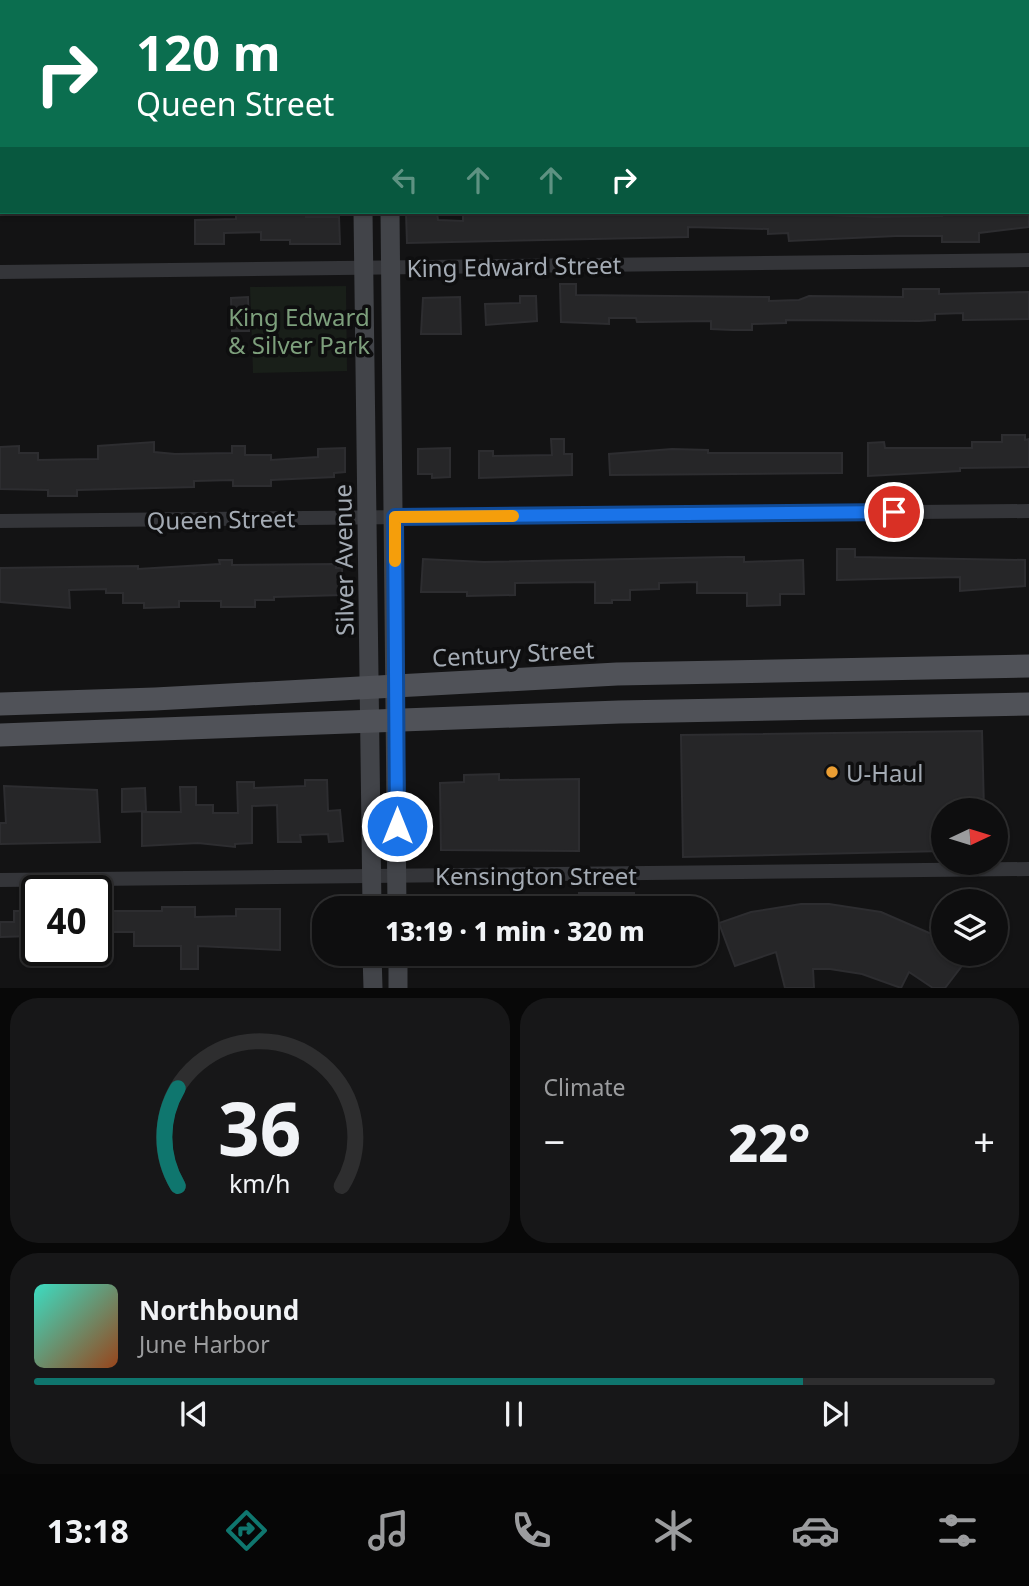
<!DOCTYPE html>
<html lang="en">
<head>
<meta charset="utf-8">
<style>
  body { margin:0; font-family:"Noto Sans",sans-serif; background:#171718; color:#f1f3f6; height:100vh; display:flex; flex-direction:column; font-size:26px; white-space:nowrap }
  * { box-sizing:border-box; margin:0 }
  p { font-size:23px; color:#9b9c9e }
  .icon { flex:none; width:38px; height:38px; fill:none; stroke:currentColor; stroke-width:2; stroke-linecap:round; stroke-linejoin:round }
  .map { position:relative; height:988px; overflow:hidden }
  .sheet { display:flex; flex-direction:column; gap:10px; padding:10px; background:#080808; flex:1 }
  .sheet>* { flex:none }
  .banner { position:absolute; left:0px; top:0px; width:1029px; height:214px; box-shadow:0 2px 5px #0004,0 0 0 2px #2e2e2f; background:#0b6e4f; color:#fff; overflow:hidden }
  .needle { width:46px; rotate:86deg }
  .tools { position:absolute; left:931px; top:798px; display:grid; gap:14px }
  .tools a { display:grid; place-items:center; width:77px; height:77px; border-radius:50%; background:#0e0e0f; box-shadow:0 2px 5px #0004,0 0 0 2px #2e2e2f; font-size:35px }
  .speed { position:absolute; left:21px; top:875px; display:flex; gap:14px; font-size:35px; font-weight:700; text-align:center }
  .speed>* { display:grid; place-content:center; width:91px; height:91px; border-radius:50%; background:#0e0e0f; box-shadow:0 2px 5px #0004,0 0 0 2px #2e2e2f; line-height:1 }
  .speed .limit { border:4px solid #111; border-radius:10px; background:#fff; color:#111 }
  .pin { position:absolute; display:grid; place-items:center; width:60px; height:60px; color:#fff; margin:-30px; border:4px solid #fff; border-radius:50%; box-shadow:0 2px 7px #0007 }
  .me { position:absolute; width:77px; margin:-38px; rotate:0deg; stroke-linejoin:round; filter:drop-shadow(0 0 5px #0008) }
  .turn { display:flex; align-items:center; gap:24px; height:147px; padding:0 21px; font-size:32px }
  .turn .icon { width:91px; height:91px; stroke-width:2.5 }
  .turn b { display:block; font-size:49px; line-height:60px }
  .lanes { display:flex; align-items:center; height:66px; padding:0 21px; background:#0003; justify-content:center; gap:35px; direction:ltr }
  .lanes .off { opacity:.35 }
  .big { font-size:52px; font-weight:800; line-height:1.1 }
  .sheet .widget { flex:1; display:flex; flex-direction:column; justify-content:center; gap:10px; min-width:0; padding:0 24px; border-radius:28px; background:#171718 }
  .sheet .dial { align-items:center; gap:0 }
  .dial svg { height:182px; overflow:visible; fill:none; stroke:#2e2e2f; stroke-width:7; stroke-linecap:round; text-anchor:middle }
  .dial text { fill:#f1f3f6; stroke:none }
  .song { display:flex; align-items:center; gap:21px }
  .cover { width:84px; height:84px; border-radius:10px; background:linear-gradient(135deg,hsl(170 70% 55%),hsl(20 70% 35%)) }
  .played { height:7px; border-radius:4px; background:linear-gradient(90deg,#0f766e 80%,#2e2e2f 80%) }
  .keys { display:flex; justify-content:space-around; direction:ltr }
  .heat { display:flex; justify-content:space-between; align-items:center; font-size:38px; direction:ltr }
  .sheet .tiles { flex:1; display:grid; gap:10px; grid-template-columns:1fr 1fr }
  .widget:last-child { grid-column:span 2 }
  .trip { position:absolute; left:312px; top:896px; width:406px; height:70px; border-radius:28px; background:#0e0e0f; box-shadow:0 2px 5px #0004,0 0 0 2px #2e2e2f; font-weight:800; line-height:70px; text-align:center }
  .dock { display:flex; height:112px; justify-content:space-around; align-items:center; background:#060606; color:#9b9c9e }
  .dock .icon { width:49px; height:49px }
  .dock .current { color:#0f766e }
  .dock b { font-size:32px; color:#f1f3f6 }
  .map>svg:first-child { display:block }
  .green { fill:#191f19 }
  .building { fill:#262628; stroke:#2d2d30; stroke-width:2 }
  .lines { fill:none; stroke-linecap:round; stroke-linejoin:round }
  .street { stroke:#343539; stroke-width:14 }
  .secondary { stroke:#424449; stroke-width:19 }
  .primary { stroke:#505258; stroke-width:23 }
  .route-casing { stroke:#114b97; stroke-width:18 }
  .route { stroke:#1a73e8; stroke-width:12 }
  .slow { stroke:#f59e0b; stroke-width:12 }
  .poi-dot { fill:#eb9e33; stroke:#0e0e0f; stroke-width:2.5 }
  .labels { text-anchor:middle; dominant-baseline:central; stroke-width:7; stroke-linejoin:round; paint-order:stroke }
  .street-label { font-size:24px; fill:#a4abb4; stroke:#0e0e0f }
  .park-label { font-size:24px; fill:#7d9f7c; stroke:#0e0e0f }
  .poi-label { font-size:24px; fill:#a4abb4; stroke:#0e0e0f; text-anchor:start }
</style>
</head>
<body>
<div class="map">
<svg width="1029" height="988" viewBox="0 0 1029 988">
  <rect width="100%" height="100%" fill="#131314"/>
  <path class="green" d="M 346,286 L 347,371 L 253,373 L 250,287 Z"/>
  <g class="building">
    <path d="M 236,212 L 306,212 L 306,217 L 339,217 L 340,244 L 290,244 L 290,240 L 261,240 L 261,232 L 224,233 L 224,244 L 195,244 L 195,220 L 236,219 Z"/>
    <path d="M 406,212 L 437,213 L 438,220 L 463,221 L 463,212 L 804,212 L 804,214 L 876,217 L 942,216 L 942,212 L 1029,212 L 1029,227 L 979,233 L 979,242 L 942,242 L 942,236 L 896,236 L 789,241 L 788,233 L 768,234 L 768,229 L 688,227 L 688,237 L 407,243 Z"/>
    <path d="M 560,284 L 576,284 L 576,295 L 769,297 L 769,301 L 799,300 L 809,296 L 903,297 L 903,289 L 939,289 L 939,294 L 1029,292 L 1029,319 L 963,320 L 963,313 L 935,314 L 935,320 L 919,321 L 786,320 L 786,323 L 752,324 L 752,330 L 733,330 L 711,329 L 711,321 L 642,322 L 637,322 L 636,318 L 609,318 L 609,324 L 561,322 Z"/>
    <path d="M 520,296 L 536,296 L 537,321 L 486,325 L 485,304 L 520,303 Z"/>
    <path d="M 248,297 L 249,331 L 232,331 L 231,298 Z"/>
    <path d="M 460,297 L 461,334 L 421,334 L 423,298 Z"/>
    <path d="M 1002,435 L 1025,435 L 1025,440 L 1029,439 L 1029,467 L 960,468 L 960,471 L 868,476 L 868,443 L 884,442 L 885,448 L 972,448 L 972,442 L 1002,442 Z"/>
    <path d="M 551,439 L 564,439 L 564,454 L 572,454 L 572,475 L 479,478 L 479,451 L 493,451 L 493,456 L 552,455 Z"/>
    <path d="M 154,442 L 154,452 L 175,454 L 232,453 L 232,446 L 245,446 L 245,455 L 271,455 L 271,460 L 318,457 L 318,449 L 345,448 L 345,472 L 334,473 L 334,477 L 271,480 L 271,486 L 233,486 L 233,480 L 194,481 L 194,487 L 77,490 L 77,496 L 48,496 L 48,490 L 0,489 L 0,447 L 19,446 L 19,453 L 38,453 L 38,460 L 98,459 L 98,446 Z"/>
    <path d="M 450,448 L 450,477 L 432,478 L 432,474 L 418,474 L 418,449 Z"/>
    <path d="M 672,449 L 708,450 L 708,453 L 842,453 L 842,473 L 610,475 L 609,454 Z"/>
    <path d="M 837,549 L 855,549 L 855,557 L 1025,560 L 1025,586 L 960,591 L 960,577 L 837,580 Z"/>
    <path d="M 727,557 L 744,557 L 744,562 L 803,560 L 804,594 L 780,594 L 780,605 L 747,606 L 747,593 L 697,593 L 697,582 L 659,583 L 659,589 L 630,590 L 630,600 L 612,600 L 612,603 L 595,603 L 595,582 L 515,583 L 515,595 L 467,596 L 467,592 L 421,592 L 423,559 L 484,562 Z"/>
    <path d="M 219,560 L 232,560 L 232,565 L 336,564 L 336,568 L 342,568 L 342,595 L 274,597 L 274,600 L 255,600 L 255,607 L 221,607 L 221,601 L 179,601 L 179,607 L 144,608 L 144,603 L 123,603 L 123,593 L 106,593 L 106,589 L 69,590 L 70,608 L 0,602 L 0,568 L 138,566 L 138,569 L 220,564 Z"/>
    <path d="M 982,731 L 984,810 L 943,810 L 943,851 L 683,857 L 681,735 Z"/>
    <path d="M 499,774 L 499,780 L 579,779 L 579,851 L 441,850 L 440,783 L 464,782 L 464,775 Z"/>
    <path d="M 305,780 L 327,780 L 328,811 L 340,810 L 343,841 L 329,842 L 328,834 L 300,835 L 301,842 L 278,842 L 277,805 L 252,806 L 252,843 L 235,844 L 235,847 L 198,843 L 142,846 L 142,812 L 181,812 L 180,787 L 196,787 L 196,805 L 213,805 L 213,813 L 238,813 L 237,782 L 254,782 L 254,788 L 305,786 Z"/>
    <path d="M 4,786 L 97,790 L 100,842 L 0,844 L 0,823 L 6,823 Z"/>
    <path d="M 145,788 L 146,811 L 122,812 L 122,789 Z"/>
    <rect x="579" y="893" width="55" height="15"/>
    <path d="M 484,895 L 484,908 L 409,908 L 409,896 Z"/>
    <path d="M 801,904 L 829,904 L 881,912 L 943,939 L 943,954 L 971,954 L 945,988 L 933,988 L 909,972 L 901,988 L 862,974 L 830,969 L 813,969 L 814,988 L 785,988 L 776,952 L 735,966 L 719,923 L 751,912 Z"/>
    <path d="M 162,907 L 195,907 L 195,917 L 236,916 L 236,909 L 280,909 L 280,950 L 198,946 L 198,969 L 181,969 L 181,946 L 134,946 L 134,932 L 96,932 L 96,911 L 162,911 Z"/>
    <path d="M 14,911 L 30,911 L 31,936 L 0,937 L 0,922 L 14,922 Z"/>
    <rect x="47" y="950" width="35" height="13"/>
  </g>
  <g class="lines">
    <g class="street">
      <path d="M 1027,64 L 1029,64"/>
      <path d="M 0,76 L 2,76"/>
      <path d="M 0,272 L 1029,260"/>
      <path d="M 0,521 L 1029,511"/>
      <path d="M 0,880 L 1029,869"/>
    </g>
    <g class="secondary">
      <path d="M 360,0 L 360,2"/>
      <path d="M 387,0 L 387,2"/>
      <path d="M 363,212 L 372,908"/>
      <path d="M 390,212 L 397,908"/>
      <path d="M 372,954 L 373,988"/>
      <path d="M 398,954 L 398,988"/>
    </g>
    <g class="primary">
      <path d="M 0,704 L 155,699 L 617,674 L 1029,666"/>
      <path d="M 0,735 L 619,712 L 1029,704"/>
    </g>
  </g>
  <g class="lines">
    <defs>
      <path id="route" d="M 397,826 L 395,517 L 894,512"/>
    </defs>
    <use href="#route" class="route-casing"/>
    <use href="#route" class="route"/>
    <path class="slow" d="M 395,561 L 395,517 L 513,516"/>
  </g>
  <circle class="poi-dot" cx="832" cy="772" r="7"/>
  <g class="labels">
    <g class="street-label">
      <text transform="translate(514 266) rotate(-1)">King Edward Street</text>
      <text transform="translate(221 519) rotate(-1)">Queen Street</text>
      <text transform="translate(343 560) rotate(-91)">Silver Avenue</text>
      <text transform="translate(513 653) rotate(-3)">Century Street</text>
      <text x="536" y="875">Kensington Street</text>
    </g>
    <g class="park-label">
      <text x="299" y="316">King Edward<tspan x="299" dy="28">&amp; Silver Park</tspan></text>
    </g>
    <g class="poi-label">
      <text x="846" y="772">U-Haul</text>
    </g>
  </g>
</svg>
<div class="tools">
<a><svg class="needle" viewBox="-14 -14 28 28"><path d="M0-13l5 13h-10z" fill="#e53935"/><path d="M0 13l5-13h-10z" fill="#9b9c9e"/></svg></a>
<a><svg class="icon" aria-label="layers" viewBox="0 0 24 24"><path d="M12 4l9 5-9 5-9-5zM3 14l9 5 9-5"/></svg></a>
</div>
<div class="speed"><div class="limit">40</div></div>
<div class="pin" style="left:894px;top:512px;background:#d93025"><svg class="icon" aria-label="arrive" viewBox="0 0 24 24"><path d="M6 21V4h12l-3 4 3 4H6"/></svg></div>
<svg class="me" style="left:397px;top:826px" viewBox="-20 -20 40 40"><circle r="17" fill="#1a73e8" stroke="#fff" stroke-width="3"/><path d="M0-11L8 9 0 5-8 9z" fill="#fff"/></svg>
<div class="trip">13:19 · 1 min · 320 m</div>
<div class="banner">
<div class="turn"><svg class="icon" aria-label="right" viewBox="0 0 24 24"><path d="M7 20v-9h11M14 6l5 5-5 5"/></svg><div><b>120 m</b>Queen Street</div></div>
<div class="lanes"><svg class="icon off" aria-label="left" viewBox="0 0 24 24"><path d="M17 20v-9H6M10 6l-5 5 5 5"/></svg><svg class="icon off" aria-label="ahead" viewBox="0 0 24 24"><path d="M12 20V5M6 11l6-6 6 6"/></svg><svg class="icon off" aria-label="ahead" viewBox="0 0 24 24"><path d="M12 20V5M6 11l6-6 6 6"/></svg><svg class="icon" aria-label="right" viewBox="0 0 24 24"><path d="M7 20v-9h11M14 6l5 5-5 5"/></svg></div>
</div>
</div>
<section class="sheet">
<div class="tiles">
<div class="widget dial"><svg viewBox="0 0 100 80">
<path d="M14 69A42 42 0 1 1 86 69"/>
<path d="M14 69A42 42 0 0 1 14 26" stroke="#0f766e"/>
<text x="50" y="56" font-size="32" font-weight="700">36</text>
<text x="50" y="72" font-size="11">km/h</text>
</svg></div>
<div class="widget"><p>Climate</p>
<div class="heat"><a>−</a><b class="big">22°</b><a>+</a></div>
</div>
<div class="widget">
<div class="song"><i class="cover"></i><div><b>Northbound</b><p>June Harbor</p></div></div>
<div class="played"></div>
<div class="keys"><svg class="icon" aria-label="previous" viewBox="0 0 24 24"><path d="M18 5L8 12l10 7zM5 5v14"/></svg><svg class="icon" aria-label="pause" viewBox="0 0 24 24"><path d="M8 5v14M16 5v14"/></svg><svg class="icon" aria-label="next" viewBox="0 0 24 24"><path d="M6 5l10 7-10 7zM19 5v14"/></svg></div>
</div>
</div>
</section>
<nav class="dock">
<b>13:18</b>
<svg class="icon current" aria-label="directions" viewBox="0 0 24 24"><path d="M12 3l9 9-9 9-9-9zM9 14v-3h6M13 9l2 2-2 2"/></svg>
<svg class="icon" aria-label="music" viewBox="0 0 24 24"><path d="M9 18V5l10-2v13"/><circle cx="6" cy="18" r="3"/><circle cx="16" cy="16" r="3"/></svg>
<svg class="icon" aria-label="phone" viewBox="0 0 24 24"><path d="M5 4h4l2 5-3 2q2 4 5 5l2-3 5 2v4C11 20 4 13 5 4z"/></svg>
<svg class="icon" aria-label="climate" viewBox="0 0 24 24"><path d="M12 3v18M4 7l16 10M4 17L20 7"/></svg>
<svg class="icon" aria-label="car" viewBox="0 0 24 24"><path d="M5 17H2v-5l4-1 3-4h7l3 4 3 1v5h-3M9 17h6M6 11h13"/><circle cx="7" cy="17" r="2"/><circle cx="17" cy="17" r="2"/></svg>
<svg class="icon" aria-label="filters" viewBox="0 0 24 24"><path d="M4 7h16M4 17h16"/><circle cx="9" cy="7" r="2"/><circle cx="15" cy="17" r="2"/></svg>
</nav>
</body>
</html>
